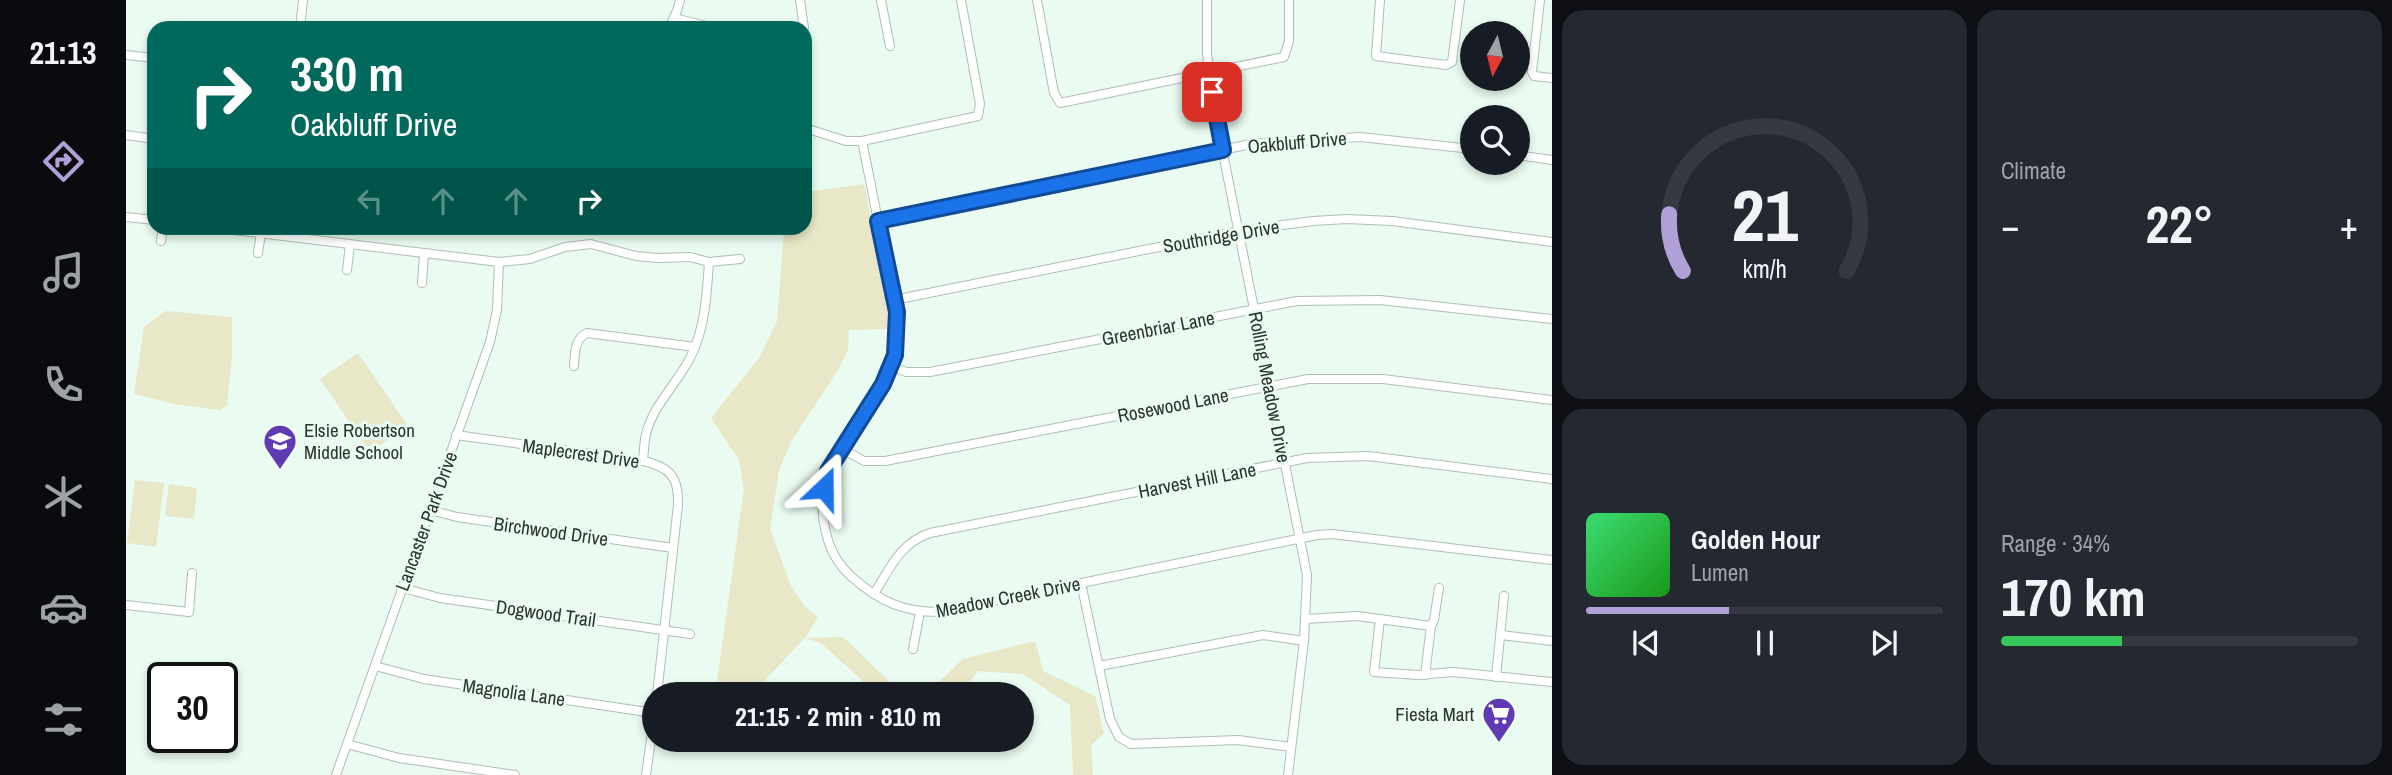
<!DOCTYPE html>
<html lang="en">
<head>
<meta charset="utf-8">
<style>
  body { margin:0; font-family:"Archivo Narrow",sans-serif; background:#242831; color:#f1f3f6; height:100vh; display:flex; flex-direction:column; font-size:26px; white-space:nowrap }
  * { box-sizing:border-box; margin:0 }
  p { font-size:23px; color:#9ea1a6 }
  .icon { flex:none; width:38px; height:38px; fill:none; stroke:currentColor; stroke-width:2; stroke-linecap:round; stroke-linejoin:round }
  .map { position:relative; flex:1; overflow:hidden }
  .side { display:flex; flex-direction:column; gap:10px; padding:10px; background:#0d0f14; width:840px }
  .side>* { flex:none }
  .banner { position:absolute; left:21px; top:21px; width:665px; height:214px; border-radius:21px; box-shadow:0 4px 10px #0003; background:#00695c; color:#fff; overflow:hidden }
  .needle { width:46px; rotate:187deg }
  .controls { position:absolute; left:1334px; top:21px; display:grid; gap:14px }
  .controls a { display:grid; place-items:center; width:70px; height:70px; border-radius:50%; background:#171b24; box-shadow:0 4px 10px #0003; font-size:35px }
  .speed { position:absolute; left:21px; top:662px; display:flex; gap:14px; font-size:35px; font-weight:700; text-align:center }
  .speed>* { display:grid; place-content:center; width:91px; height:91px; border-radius:50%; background:#171b24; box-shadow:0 4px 10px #0003; line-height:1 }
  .speed .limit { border:4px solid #111; border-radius:10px; background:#fff; color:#111 }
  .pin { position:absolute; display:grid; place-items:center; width:60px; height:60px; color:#fff; margin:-30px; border-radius:14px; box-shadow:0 4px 10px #0006 }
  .me { position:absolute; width:77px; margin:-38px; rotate:23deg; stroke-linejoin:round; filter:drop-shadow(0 0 5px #0008) }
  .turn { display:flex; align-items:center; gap:24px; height:147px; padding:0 28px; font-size:32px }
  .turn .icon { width:91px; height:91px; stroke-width:2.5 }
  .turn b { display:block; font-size:49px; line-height:60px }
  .lanes { display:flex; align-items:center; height:66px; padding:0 28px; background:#0003; justify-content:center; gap:35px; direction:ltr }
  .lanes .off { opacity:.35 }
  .big { font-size:52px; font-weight:800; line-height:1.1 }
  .side .tile { flex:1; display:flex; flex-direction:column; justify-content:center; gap:10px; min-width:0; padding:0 24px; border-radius:21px; background:#242831 }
  .side .dial { align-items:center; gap:0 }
  .dial svg { height:182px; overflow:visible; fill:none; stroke:#363941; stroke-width:7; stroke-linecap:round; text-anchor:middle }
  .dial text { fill:#f1f3f6; stroke:none }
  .song { display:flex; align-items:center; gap:21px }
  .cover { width:84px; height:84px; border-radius:10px; background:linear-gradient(135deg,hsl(140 70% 55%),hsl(120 70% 35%)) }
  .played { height:7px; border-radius:4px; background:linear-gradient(90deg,#b0a0d7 40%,#363941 40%) }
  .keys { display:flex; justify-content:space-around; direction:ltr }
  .heat { display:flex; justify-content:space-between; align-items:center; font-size:38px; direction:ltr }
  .charge { height:10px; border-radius:5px; background:linear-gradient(90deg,#34c759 34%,#363941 0) }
  .side .tiles { flex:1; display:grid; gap:10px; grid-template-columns:repeat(2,1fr) }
  .trip { position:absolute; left:516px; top:682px; width:392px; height:70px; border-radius:35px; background:#171b24; box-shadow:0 4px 10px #0003; font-weight:800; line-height:70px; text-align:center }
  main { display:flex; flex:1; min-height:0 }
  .dock { display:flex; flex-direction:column; width:126px; justify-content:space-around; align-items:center; background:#090b0e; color:#9ea1a6 }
  .dock .icon { width:49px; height:49px }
  .dock .active { color:#b0a0d7 }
  .dock b { font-size:32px; color:#f1f3f6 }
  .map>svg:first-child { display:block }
  .green { fill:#e8e7c8 }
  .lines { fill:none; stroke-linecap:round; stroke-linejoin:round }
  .minor-casing { stroke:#aebeb4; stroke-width:10 }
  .minor { stroke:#fff; stroke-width:8 }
  .route-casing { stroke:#114b97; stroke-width:18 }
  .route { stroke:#1a73e8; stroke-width:12 }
  .labels { text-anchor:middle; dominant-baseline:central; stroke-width:6; stroke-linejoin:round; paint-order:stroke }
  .street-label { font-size:19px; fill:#2d3430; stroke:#eafbf1 }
  .poi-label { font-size:19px; fill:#2d3430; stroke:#eafbf1; text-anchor:start }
</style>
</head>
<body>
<main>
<nav class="dock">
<b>21:13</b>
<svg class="icon active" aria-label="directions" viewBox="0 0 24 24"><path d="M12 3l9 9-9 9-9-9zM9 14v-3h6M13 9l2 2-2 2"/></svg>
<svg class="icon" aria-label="music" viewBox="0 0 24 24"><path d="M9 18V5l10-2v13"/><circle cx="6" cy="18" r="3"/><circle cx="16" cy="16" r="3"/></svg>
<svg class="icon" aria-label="phone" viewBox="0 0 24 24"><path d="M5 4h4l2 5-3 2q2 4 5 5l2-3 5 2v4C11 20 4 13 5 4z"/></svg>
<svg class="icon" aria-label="climate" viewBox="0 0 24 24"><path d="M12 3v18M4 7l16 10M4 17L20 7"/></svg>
<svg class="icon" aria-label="car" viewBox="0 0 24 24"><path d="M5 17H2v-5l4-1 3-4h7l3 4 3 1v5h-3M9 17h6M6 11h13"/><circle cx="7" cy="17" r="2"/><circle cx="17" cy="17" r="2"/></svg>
<svg class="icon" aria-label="filters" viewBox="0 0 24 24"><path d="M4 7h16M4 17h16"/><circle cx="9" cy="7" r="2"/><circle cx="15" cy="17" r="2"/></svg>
</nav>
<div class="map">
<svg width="1426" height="775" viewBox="0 0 1426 775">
  <rect width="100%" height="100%" fill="#eafbf1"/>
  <g class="green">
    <path d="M 738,184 L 764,309 L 765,329 L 723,330 L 722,351 L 712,370 L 666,440 L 653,470 L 644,529 L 665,586 L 680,608 L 692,617 L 679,638 L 717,637 L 769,687 L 790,695 L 752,695 L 695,643 L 679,638 L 634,685 L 591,681 L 618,489 L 613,460 L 585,418 L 633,358 L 651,321 L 658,228 L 679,228 L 679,192 Z"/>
    <path d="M 40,311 L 106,317 L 106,358 L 101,405 L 94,410 L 49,404 L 8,394 L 18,327 Z"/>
    <path d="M 232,353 L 282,426 L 244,452 L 194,379 Z"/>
    <path d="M 9,480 L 38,483 L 30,547 L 1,543 Z"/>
    <path d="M 43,484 L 71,488 L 68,519 L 39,516 Z"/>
    <path d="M 909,641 L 917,671 L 969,696 L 978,733 L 965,745 L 967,775 L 947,775 L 944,705 L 897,674 L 852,671 L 835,695 L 799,695 L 837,659 Z"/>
  </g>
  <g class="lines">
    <defs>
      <g id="minor">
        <path d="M 674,0 L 678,28"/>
        <path d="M 755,0 L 764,46"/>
        <path d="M 911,0 L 928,93 L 934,103 L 1158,57 L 1163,41 L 1163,0"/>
        <path d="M 1081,0 L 1081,54 L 1089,113 L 1181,575 L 1178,641 L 1162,775"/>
        <path d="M 1254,0 L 1250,56 L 1320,65 L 1326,62 L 1334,0"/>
        <path d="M 1414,0 L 1406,72 L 1408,76 L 1426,78"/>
        <path d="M 548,18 L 589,28"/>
        <path d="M 174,28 L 177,0"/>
        <path d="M 543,28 L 551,11 L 554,0"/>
        <path d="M 0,55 L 28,58"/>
        <path d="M 679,128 L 720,141 L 736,141 L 852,116 L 854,104 L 835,0"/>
        <path d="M 0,135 L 28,139"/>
        <path d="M 736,141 C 744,179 751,217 759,256 C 765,284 774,315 771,345 C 763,415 679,453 700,533 C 704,550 713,566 727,578 C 753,601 777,612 813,612 L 1191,535 L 1206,534 L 1426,560"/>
        <path d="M 1391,155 L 1426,160"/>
        <path d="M 0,217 L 28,220"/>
        <path d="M 752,221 L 1125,144 L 1234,137 L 1346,149"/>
        <path d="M 90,228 L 373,262 L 404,259 L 439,247 L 465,244 L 510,256 L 531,258 L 564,257 L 583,262 L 614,259"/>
        <path d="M 35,241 L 37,228"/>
        <path d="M 132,253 L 135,233"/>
        <path d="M 221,270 L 224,245"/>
        <path d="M 296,283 L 298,254"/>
        <path d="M 768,300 L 1113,231 L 1187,221 L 1221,219 L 1266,221 L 1426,242"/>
        <path d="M 448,366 C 449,354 448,339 461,333 L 569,347"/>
        <path d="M 766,366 L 780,372 L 804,372 L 1171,301 L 1254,300 L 1426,319"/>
        <path d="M 330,435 L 517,461 C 544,467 553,477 552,505 L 531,695"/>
        <path d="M 715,448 L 738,461 L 759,461 L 1182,379 L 1257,379 L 1426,400"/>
        <path d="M 517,461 C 518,452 518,443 520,434 C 527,405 551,384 564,358 C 579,330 581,293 583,262"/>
        <path d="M 304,510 L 331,517 L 547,548"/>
        <path d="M 955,583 L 984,719 L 993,737 L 1005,744 L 1112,740 L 1165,747"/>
        <path d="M 277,588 L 314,598 L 564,634"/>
        <path d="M 748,594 C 764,568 774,543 804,533 L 1181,458 L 1242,456 L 1426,479"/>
        <path d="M 0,605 L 63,612 L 66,573"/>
        <path d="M 1179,619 L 1231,616 L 1305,626"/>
        <path d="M 1254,619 L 1248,672 L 1292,675 L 1327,672 L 1426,682"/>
        <path d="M 1375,635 L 1426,641"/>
        <path d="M 787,649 L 794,612"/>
        <path d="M 249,666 L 298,679 L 528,713"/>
        <path d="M 973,666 L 1137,635 L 1178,641"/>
        <path d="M 1299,675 L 1305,626 L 1308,620 L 1313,588"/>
        <path d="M 1370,677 L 1378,596"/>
        <path d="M 221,744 L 273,758 L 389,775"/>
        <path d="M 210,775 L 364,342 L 371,310 L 373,262"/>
        <path d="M 520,775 L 528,718"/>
      </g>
    </defs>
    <use href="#minor" class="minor-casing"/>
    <use href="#minor" class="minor"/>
  </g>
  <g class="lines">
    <defs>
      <path id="route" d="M 698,488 L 702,471 L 757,384 L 769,355 L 771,312 L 752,221 L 1097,150 L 1086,92"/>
    </defs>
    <use href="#route" class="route-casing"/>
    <use href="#route" class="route"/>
  </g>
  <defs>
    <symbol id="school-pin" viewBox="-11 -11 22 30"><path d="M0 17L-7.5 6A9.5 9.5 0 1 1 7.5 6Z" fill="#603ab2" stroke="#eafbf1"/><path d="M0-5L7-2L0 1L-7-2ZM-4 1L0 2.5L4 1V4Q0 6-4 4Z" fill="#fff"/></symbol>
    <symbol id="supermarket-pin" viewBox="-11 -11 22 30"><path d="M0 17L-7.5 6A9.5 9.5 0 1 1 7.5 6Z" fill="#603ab2" stroke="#eafbf1"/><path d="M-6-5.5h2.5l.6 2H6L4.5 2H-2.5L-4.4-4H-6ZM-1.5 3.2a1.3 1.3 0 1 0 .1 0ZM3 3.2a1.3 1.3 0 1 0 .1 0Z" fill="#fff"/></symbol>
  </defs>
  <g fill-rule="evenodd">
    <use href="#school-pin" x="135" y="422" width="38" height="52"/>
    <use href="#supermarket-pin" x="1354" y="695" width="38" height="52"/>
  </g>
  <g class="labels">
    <g class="street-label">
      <text transform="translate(1171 142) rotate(-5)">Oakbluff Drive</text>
      <text transform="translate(1095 236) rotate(-10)">Southridge Drive</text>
      <text transform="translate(1032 328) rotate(-11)">Greenbriar Lane</text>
      <text transform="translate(1144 387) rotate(79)">Rolling Meadow Drive</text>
      <text transform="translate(1047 405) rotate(-11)">Rosewood Lane</text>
      <text transform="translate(455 453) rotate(8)">Maplecrest Drive</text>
      <text transform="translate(1071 480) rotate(-11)">Harvest Hill Lane</text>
      <text transform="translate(300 521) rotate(-70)">Lancaster Park Drive</text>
      <text transform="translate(425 531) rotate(8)">Birchwood Drive</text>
      <text transform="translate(882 597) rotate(-11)">Meadow Creek Drive</text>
      <text transform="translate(420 613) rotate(8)">Dogwood Trail</text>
      <text transform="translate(388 692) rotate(8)">Magnolia Lane</text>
    </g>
    <g class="poi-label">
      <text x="178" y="430">Elsie Robertson<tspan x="178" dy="22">Middle School</tspan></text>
      <text x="1348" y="714" text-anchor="end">Fiesta Mart</text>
    </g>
  </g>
</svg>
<div class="controls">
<a><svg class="needle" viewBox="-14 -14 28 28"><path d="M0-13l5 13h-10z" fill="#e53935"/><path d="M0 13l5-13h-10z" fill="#9ea1a6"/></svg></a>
<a><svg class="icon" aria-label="search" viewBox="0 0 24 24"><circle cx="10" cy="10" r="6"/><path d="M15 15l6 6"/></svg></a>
</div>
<div class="speed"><div class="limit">30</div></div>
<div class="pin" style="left:1086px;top:92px;background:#d93025"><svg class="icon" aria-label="arrive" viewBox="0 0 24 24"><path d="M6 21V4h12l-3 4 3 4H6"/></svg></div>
<svg class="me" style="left:698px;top:488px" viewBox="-20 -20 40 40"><path d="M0-17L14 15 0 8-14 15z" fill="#1a73e8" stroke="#fff" stroke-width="4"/></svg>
<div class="trip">21:15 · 2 min · 810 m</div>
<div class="banner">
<div class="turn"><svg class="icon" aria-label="right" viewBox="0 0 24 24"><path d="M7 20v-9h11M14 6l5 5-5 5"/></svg><div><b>330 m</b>Oakbluff Drive</div></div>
<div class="lanes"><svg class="icon off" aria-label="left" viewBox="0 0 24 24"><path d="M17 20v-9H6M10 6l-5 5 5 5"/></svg><svg class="icon off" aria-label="ahead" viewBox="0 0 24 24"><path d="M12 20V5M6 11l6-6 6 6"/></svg><svg class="icon off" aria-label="ahead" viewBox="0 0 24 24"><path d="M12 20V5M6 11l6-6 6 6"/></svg><svg class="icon" aria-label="right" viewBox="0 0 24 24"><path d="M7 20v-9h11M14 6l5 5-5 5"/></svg></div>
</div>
</div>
<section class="side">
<div class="tiles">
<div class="tile dial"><svg viewBox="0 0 100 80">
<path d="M14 69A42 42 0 1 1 86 69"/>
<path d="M14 69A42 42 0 0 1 8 44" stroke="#b0a0d7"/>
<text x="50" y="56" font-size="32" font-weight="700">21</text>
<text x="50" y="72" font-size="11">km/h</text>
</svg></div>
<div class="tile"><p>Climate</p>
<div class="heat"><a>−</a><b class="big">22°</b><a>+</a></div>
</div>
<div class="tile">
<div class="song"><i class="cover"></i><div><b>Golden Hour</b><p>Lumen</p></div></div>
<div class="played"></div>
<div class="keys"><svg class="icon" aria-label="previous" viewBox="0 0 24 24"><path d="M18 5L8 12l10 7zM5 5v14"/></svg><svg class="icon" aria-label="pause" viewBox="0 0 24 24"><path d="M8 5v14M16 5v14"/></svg><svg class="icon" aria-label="next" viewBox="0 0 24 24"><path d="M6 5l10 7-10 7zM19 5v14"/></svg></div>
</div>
<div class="tile"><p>Range · 34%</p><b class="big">170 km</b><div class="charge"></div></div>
</div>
</section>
</main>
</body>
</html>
